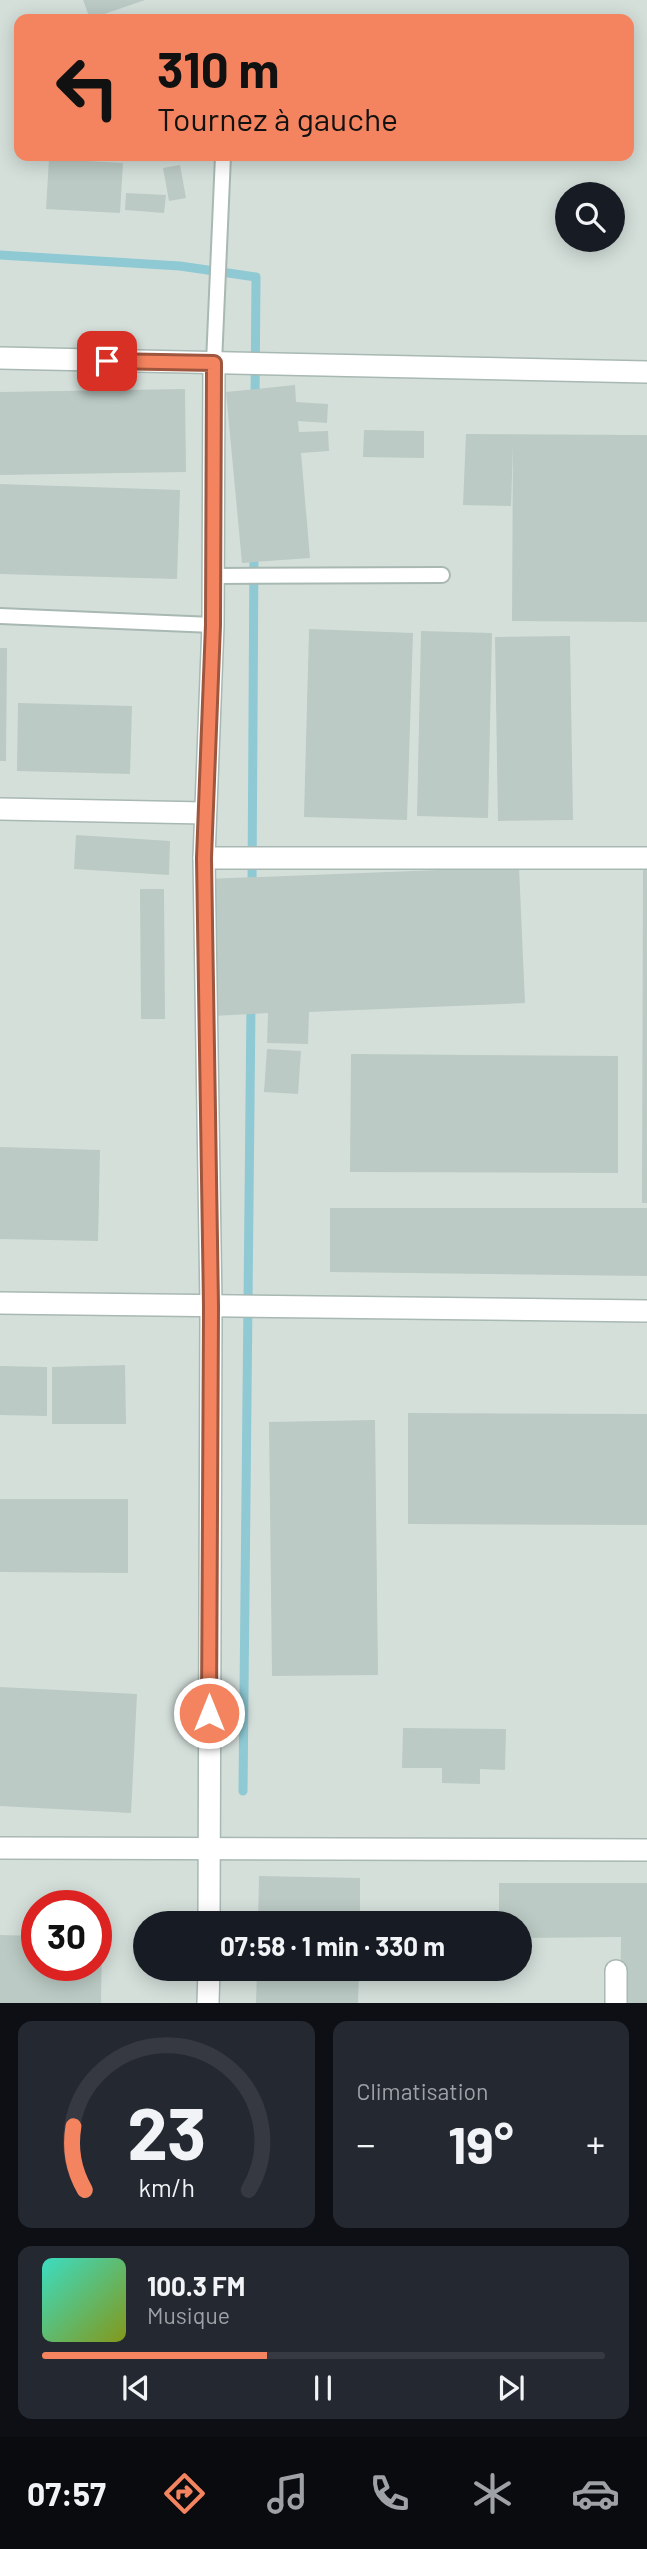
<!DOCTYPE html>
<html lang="fr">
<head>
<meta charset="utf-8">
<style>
  body { margin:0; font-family:Barlow,sans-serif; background:#242831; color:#f1f3f6; height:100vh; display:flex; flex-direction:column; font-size:26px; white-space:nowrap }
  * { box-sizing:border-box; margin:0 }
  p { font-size:23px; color:#9ea1a6 }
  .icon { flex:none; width:38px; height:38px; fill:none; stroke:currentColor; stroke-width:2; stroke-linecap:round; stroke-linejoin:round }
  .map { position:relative; height:2003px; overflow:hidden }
  .panel { display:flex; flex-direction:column; gap:18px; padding:18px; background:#0d0f14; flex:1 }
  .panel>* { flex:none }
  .guide { position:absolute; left:14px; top:14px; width:620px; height:147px; border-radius:14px; box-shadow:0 4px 18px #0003; background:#f4845f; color:#111; overflow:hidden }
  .buttons { position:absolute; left:555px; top:182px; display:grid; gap:14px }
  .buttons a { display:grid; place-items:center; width:70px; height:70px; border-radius:50%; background:#171b24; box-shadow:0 4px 18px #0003; font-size:35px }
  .speed { position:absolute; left:21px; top:1890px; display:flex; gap:14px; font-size:35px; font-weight:700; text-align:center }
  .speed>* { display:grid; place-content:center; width:91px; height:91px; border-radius:50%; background:#171b24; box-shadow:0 4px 18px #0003; line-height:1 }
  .speed .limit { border:10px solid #d22; background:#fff; color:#111 }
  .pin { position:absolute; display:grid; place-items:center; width:60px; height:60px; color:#fff; margin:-30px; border-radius:14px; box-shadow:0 4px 10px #0006 }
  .me { position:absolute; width:77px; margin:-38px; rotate:0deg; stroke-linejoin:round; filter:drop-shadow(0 0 5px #0008) }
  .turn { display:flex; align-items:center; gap:24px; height:147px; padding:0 28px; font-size:32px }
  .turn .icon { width:91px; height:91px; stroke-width:2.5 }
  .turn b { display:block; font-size:49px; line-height:60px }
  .big { font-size:52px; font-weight:700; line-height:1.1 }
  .panel .widget { flex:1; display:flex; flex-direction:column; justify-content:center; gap:10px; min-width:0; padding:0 24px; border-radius:14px; background:#242831 }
  .panel .dial { align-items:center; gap:0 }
  .dial svg { height:182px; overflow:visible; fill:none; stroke:#363941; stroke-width:7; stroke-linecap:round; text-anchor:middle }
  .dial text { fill:#f1f3f6; stroke:none }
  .song { display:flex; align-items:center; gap:21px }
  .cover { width:84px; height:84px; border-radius:10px; background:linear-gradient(135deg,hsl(170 70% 55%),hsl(70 70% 35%)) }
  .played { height:7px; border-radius:4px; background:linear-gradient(90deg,#f4845f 40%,#363941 40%) }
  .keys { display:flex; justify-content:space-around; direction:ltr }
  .heat { display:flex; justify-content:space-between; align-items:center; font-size:38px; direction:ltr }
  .panel .tiles { flex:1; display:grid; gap:18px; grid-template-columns:1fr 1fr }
  .widget:last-child { grid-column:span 2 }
  .trip { position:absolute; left:133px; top:1911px; width:399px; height:70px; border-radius:35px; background:#171b24; box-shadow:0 4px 18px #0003; font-weight:700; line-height:70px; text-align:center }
  .tab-bar { display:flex; height:112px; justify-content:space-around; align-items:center; background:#090b0e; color:#9ea1a6 }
  .tab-bar .icon { width:49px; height:49px }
  .tab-bar .on { color:#f4845f }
  .tab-bar b { font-size:32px; color:#f1f3f6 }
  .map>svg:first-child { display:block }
  .built { fill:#d4dfda; fill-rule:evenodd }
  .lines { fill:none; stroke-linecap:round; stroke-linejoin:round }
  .stream { stroke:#8ec9d4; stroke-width:9 }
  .building { fill:#bbcac4 }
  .lane-casing { stroke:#a8b8b2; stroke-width:18 }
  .street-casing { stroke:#a8b8b2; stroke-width:24 }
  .lane { stroke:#fff; stroke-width:14 }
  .street { stroke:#fff; stroke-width:21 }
  .route-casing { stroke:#9f563e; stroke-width:18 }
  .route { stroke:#f4845f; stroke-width:12 }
</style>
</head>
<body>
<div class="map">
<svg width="647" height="2003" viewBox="0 0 647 2003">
  <rect width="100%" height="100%" fill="#e6efeb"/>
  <path class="built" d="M 0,0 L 647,0 L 647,2003 L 0,2003 ZM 19,19 L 628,19 L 628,156 L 19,156 ZM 567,194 L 612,194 L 612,240 L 567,240 ZM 37,1906 L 96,1906 L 96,1965 L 37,1965 ZM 145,1923 L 520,1923 L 520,1969 L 145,1969 Z"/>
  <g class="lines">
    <g class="stream">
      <path d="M 0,255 L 180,266 L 256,277 L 255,400"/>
      <path d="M 252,886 L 254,550"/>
      <path d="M 243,1791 L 251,1005"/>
    </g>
  </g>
  <g class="building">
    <path d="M 83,0 L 145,0 L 90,19 Z"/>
    <path d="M 49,159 L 123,163 L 120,213 L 46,209 Z"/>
    <path d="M 180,165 L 186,198 L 169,201 L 163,168 Z"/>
    <path d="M 126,193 L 166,195 L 164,213 L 125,210 Z"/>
    <path d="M 295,385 L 296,402 L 328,404 L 327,423 L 298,421 L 299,432 L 328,431 L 329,451 L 301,453 L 310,558 L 242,563 L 226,392 Z"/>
    <path d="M 185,389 L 186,472 L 0,475 L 0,392 Z"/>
    <path d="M 364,430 L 424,431 L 424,458 L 363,457 Z"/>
    <path d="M 466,434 L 647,435 L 647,622 L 512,621 L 513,444 L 511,506 L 463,505 Z"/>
    <path d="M 0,484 L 180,490 L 177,579 L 0,574 Z"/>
    <path d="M 309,629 L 413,633 L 407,820 L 304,817 Z"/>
    <path d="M 421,631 L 492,633 L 488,818 L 417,816 Z"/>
    <path d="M 570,636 L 573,820 L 498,821 L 495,637 Z"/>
    <path d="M 0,648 L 7,648 L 6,761 L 0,761 Z"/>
    <path d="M 18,703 L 132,706 L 130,774 L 17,771 Z"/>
    <path d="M 76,835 L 170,841 L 169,875 L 74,869 Z"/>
    <path d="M 643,861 L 647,861 L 647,1203 L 642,1203 Z"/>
    <path d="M 519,867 L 525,1003 L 309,1012 L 308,1044 L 267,1043 L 268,1013 L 212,1016 L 206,879 Z"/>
    <path d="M 140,889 L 164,889 L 165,1019 L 141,1019 Z"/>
    <path d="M 267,1049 L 301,1051 L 298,1094 L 264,1092 Z"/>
    <path d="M 351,1054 L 618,1056 L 618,1173 L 350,1172 Z"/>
    <path d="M 0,1147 L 100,1150 L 98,1241 L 0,1239 Z"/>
    <path d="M 330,1208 L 647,1208 L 647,1276 L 330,1272 Z"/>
    <path d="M 125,1365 L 126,1424 L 52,1424 L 52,1367 Z"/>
    <path d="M 0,1366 L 47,1367 L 47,1416 L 0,1415 Z"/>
    <path d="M 408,1413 L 647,1414 L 647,1525 L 408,1524 Z"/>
    <path d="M 375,1420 L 378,1675 L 272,1676 L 269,1422 Z"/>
    <path d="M 0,1499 L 128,1499 L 128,1573 L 0,1572 Z"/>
    <path d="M 0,1687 L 137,1694 L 131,1813 L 0,1806 Z"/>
    <path d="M 403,1728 L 506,1729 L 505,1770 L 480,1769 L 480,1784 L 442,1783 L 442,1768 L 402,1768 Z"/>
    <path d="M 259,1876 L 360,1878 L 360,1923 L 258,1923 Z"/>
    <path d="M 499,1883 L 647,1883 L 647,2003 L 620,2003 L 621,1937 L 520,1938 L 520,1923 L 499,1923 Z"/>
    <path d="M 0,1935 L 37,1936 L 37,1965 L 96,1965 L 96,1937 L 102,1937 L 101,2003 L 0,2003 Z"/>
    <path d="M 257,1969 L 359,1969 L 358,2003 L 256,2003 Z"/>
  </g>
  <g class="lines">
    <defs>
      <g id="lane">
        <path d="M 214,363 L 223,156"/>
        <path d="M 214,576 L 442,575"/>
        <path d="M 0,616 L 213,625"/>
      </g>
      <g id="street">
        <path d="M 0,358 L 647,372"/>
        <path d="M 0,809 L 205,813"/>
        <path d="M 204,858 L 647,858"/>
        <path d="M 0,1303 L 647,1311"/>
        <path d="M 0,1848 L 647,1850"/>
        <path d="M 209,1923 L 211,1306 L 204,858 L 213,625 L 214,363"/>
        <path d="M 208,2003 L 209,1969"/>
        <path d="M 616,2003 L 616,1971"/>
      </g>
    </defs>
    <use href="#lane" class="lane-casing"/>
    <use href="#street" class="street-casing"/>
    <use href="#lane" class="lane"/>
    <use href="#street" class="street"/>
  </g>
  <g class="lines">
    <defs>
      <path id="route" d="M 107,361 L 214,363 L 213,625 L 204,858 L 211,1306 L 209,1713"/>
    </defs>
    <use href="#route" class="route-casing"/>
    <use href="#route" class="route"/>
  </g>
</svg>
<div class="buttons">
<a><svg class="icon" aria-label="search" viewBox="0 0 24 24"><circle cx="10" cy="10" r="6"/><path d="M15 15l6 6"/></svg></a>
</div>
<div class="speed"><div class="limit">30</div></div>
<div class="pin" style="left:107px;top:361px;background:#d93025"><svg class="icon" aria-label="arrive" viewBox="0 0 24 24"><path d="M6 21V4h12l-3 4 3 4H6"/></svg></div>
<svg class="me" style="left:209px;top:1713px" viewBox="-20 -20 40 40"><circle r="17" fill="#f4845f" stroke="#fff" stroke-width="3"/><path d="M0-11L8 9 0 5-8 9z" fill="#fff"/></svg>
<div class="trip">07:58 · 1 min · 330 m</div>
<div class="guide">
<div class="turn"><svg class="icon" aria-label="left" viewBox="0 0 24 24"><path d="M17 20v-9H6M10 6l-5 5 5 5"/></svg><div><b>310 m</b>Tournez à gauche</div></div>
</div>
</div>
<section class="panel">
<div class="tiles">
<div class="widget dial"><svg viewBox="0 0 100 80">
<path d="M14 69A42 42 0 1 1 86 69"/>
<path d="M14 69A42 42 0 0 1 9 41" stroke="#f4845f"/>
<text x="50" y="56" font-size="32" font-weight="700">23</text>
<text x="50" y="72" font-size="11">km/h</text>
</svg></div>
<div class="widget"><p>Climatisation</p>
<div class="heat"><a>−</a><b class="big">19°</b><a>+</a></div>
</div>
<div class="widget">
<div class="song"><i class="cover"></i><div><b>100.3 FM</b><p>Musique</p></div></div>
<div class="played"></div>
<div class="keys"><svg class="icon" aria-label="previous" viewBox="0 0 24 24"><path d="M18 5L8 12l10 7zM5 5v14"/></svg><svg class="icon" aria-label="pause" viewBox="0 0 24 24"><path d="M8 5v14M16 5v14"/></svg><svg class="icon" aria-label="next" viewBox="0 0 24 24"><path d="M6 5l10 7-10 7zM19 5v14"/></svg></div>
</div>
</div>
</section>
<nav class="tab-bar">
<b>07:57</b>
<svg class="icon on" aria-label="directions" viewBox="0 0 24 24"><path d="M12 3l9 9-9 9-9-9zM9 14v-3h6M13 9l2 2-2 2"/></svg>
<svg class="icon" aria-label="music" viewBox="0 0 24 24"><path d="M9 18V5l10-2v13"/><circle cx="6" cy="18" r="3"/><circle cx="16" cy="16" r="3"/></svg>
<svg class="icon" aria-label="phone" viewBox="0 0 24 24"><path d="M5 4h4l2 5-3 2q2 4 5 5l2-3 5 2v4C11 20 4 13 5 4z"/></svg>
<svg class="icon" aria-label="climate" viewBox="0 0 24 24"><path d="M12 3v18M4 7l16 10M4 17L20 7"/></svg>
<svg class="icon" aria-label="car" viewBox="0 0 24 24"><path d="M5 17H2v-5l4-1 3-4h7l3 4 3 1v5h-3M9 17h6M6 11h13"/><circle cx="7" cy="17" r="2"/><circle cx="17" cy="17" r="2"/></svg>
</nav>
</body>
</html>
